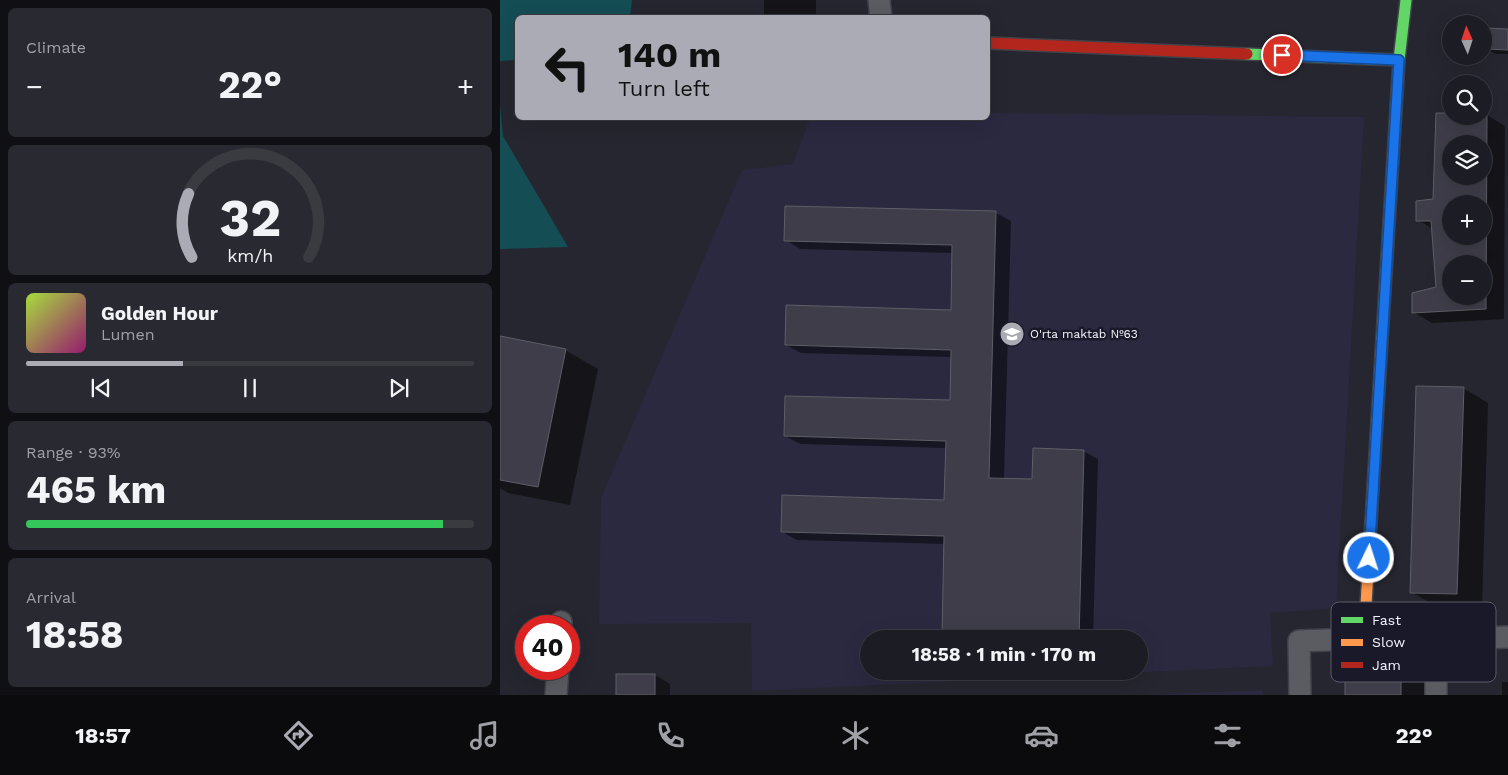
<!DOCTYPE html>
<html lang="en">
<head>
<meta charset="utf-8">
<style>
  body { margin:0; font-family:"Work Sans",sans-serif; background:#292931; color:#f1f3f6; height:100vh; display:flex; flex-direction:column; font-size:19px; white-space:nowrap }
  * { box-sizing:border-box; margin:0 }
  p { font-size:16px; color:#a0a1a6 }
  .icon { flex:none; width:28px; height:28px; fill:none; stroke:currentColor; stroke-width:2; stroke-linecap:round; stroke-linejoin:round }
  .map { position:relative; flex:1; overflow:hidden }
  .details { display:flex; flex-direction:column; gap:8px; padding:8px; background:#0f0f14; width:500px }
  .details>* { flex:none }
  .top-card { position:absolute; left:15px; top:15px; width:475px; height:105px; border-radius:8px; box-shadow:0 5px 20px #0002,0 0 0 1px #3a3a41; background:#ababb5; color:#111; overflow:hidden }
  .needle { width:32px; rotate:357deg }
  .fabs { position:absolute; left:942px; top:15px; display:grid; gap:10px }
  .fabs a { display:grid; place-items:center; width:50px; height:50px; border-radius:50%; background:#1c1c24; box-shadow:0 5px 20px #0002,0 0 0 1px #3a3a41; font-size:25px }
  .speed { position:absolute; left:15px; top:615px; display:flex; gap:10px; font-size:25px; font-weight:700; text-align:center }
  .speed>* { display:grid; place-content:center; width:65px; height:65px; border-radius:50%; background:#1c1c24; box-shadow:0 5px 20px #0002,0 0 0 1px #3a3a41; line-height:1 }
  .speed .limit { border:8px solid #d22; background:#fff; color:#111 }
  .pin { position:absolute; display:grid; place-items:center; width:42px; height:42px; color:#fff; margin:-21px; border:2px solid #fff; border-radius:50%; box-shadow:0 1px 5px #0007 }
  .me { position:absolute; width:55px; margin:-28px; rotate:4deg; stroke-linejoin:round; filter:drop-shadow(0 0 4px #0008) }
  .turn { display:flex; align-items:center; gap:18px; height:105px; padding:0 20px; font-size:22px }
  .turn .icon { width:65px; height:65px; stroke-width:2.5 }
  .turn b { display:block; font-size:35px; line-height:42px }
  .big { font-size:38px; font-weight:700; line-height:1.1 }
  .details .card { flex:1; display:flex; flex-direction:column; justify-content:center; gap:8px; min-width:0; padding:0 18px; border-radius:8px; background:#292931 }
  .details .dial { align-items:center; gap:0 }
  .dial svg { height:130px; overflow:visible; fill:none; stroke:#3a3a41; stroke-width:7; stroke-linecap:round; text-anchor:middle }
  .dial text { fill:#f1f3f6; stroke:none }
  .song { display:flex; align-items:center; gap:15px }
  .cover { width:60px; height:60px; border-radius:8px; background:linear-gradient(135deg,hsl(80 70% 55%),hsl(320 70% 35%)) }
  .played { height:5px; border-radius:2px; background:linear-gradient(90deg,#ababb5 35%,#3a3a41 35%) }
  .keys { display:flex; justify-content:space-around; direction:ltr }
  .heat { display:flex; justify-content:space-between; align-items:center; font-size:28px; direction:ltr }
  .charge { height:8px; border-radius:4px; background:linear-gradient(90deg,#34c759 93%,#3a3a41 0) }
  .trip { position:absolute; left:360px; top:630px; width:288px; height:50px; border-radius:25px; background:#1c1c24; box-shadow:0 5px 20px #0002,0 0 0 1px #3a3a41; font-weight:700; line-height:50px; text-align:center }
  .tabs { display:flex; height:80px; justify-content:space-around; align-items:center; background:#0b0b0e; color:#a0a1a6 }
  .tabs .icon { width:35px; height:35px }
  .tabs .on { color:#ababb5 }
  .tabs b { font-size:22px; color:#f1f3f6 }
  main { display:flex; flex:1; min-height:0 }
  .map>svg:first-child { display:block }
  .built { fill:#2a2940; fill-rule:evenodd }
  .water { fill:#154d54 }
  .shadow { fill:#0007; fill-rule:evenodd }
  .building { fill:#3e3d49; stroke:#5e5e66; fill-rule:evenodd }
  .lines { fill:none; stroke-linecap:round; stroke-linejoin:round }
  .street-casing { stroke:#414149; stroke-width:24 }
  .fast-casing { stroke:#414149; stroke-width:14 }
  .slow-casing { stroke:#414149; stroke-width:14 }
  .jam-casing { stroke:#414149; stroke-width:14 }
  .street { stroke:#5b5b62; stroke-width:21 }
  .fast { stroke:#63d668; stroke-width:11 }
  .slow { stroke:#ff974d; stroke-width:11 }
  .jam { stroke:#b3261e; stroke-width:11 }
  .route-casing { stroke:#114b97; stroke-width:12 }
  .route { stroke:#1a73e8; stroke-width:9 }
  .labels { text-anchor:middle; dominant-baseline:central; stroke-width:5; stroke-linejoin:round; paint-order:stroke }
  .poi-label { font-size:12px; fill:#f3f3fd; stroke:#19192a; text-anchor:start }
  .key { fill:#19192a; stroke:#5a5a69; stroke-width:1 }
  .key-label { font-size:14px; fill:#f3f3fd }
</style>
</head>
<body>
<main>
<section class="details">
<div class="card"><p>Climate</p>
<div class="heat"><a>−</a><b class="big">22°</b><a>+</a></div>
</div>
<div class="card dial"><svg viewBox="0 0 100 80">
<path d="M14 69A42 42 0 1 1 86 69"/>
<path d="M14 69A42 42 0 0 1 12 30" stroke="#ababb5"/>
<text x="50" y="56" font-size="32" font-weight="700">32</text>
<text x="50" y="72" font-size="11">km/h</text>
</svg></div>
<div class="card">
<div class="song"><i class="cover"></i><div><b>Golden Hour</b><p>Lumen</p></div></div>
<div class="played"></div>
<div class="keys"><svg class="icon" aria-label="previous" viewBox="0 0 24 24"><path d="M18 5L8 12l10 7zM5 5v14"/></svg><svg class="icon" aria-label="pause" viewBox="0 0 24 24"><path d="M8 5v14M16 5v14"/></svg><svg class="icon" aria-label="next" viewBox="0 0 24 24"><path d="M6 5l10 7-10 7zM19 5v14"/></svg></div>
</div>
<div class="card"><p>Range · 93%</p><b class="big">465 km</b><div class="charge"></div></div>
<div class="card"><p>Arrival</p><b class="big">18:58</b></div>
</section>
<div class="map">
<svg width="1008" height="695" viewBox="0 0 1008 695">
  <rect width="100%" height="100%" fill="#262630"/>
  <g class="built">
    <path d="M 488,113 L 864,117 L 836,608 L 770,613 L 773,666 L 252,691 L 251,623 L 99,624 L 101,498 L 242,170 L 293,164 L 310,118 L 488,118 ZM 369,639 L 639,639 L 639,671 L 369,671 Z"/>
    <path d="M 763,690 L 763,695 L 644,695 Z"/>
  </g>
  <g class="water">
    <path d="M 0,0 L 132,0 L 130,17 L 18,18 L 17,60 L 0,61 Z"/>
    <path d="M 0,104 L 3,136 L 68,247 L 0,249 Z"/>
  </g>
  <g class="shadow">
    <rect x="264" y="0" width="52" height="18"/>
    <path d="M 987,30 L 1008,30 L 1008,54 L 996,54 L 986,48 Z"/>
    <path d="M 937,114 L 951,114 L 951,116 L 984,116 L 984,115 L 987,115 L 1005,126 L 1004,319 L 932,323 L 913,312 L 937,288 L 933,229 L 918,220 L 934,200 ZM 951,144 L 984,144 L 984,176 L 951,176 ZM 951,204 L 984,204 L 984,236 L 951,236 ZM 951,264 L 984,264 L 984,296 L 951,296 Z"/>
    <path d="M 496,213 L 511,221 L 504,480 L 533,481 L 583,451 L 598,459 L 593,639 L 449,639 L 443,636 L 446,544 L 297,540 L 282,532 L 445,501 L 447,448 L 300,444 L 285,436 L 451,401 L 452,357 L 301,353 L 286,345 L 452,311 L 453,253 L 300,249 L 286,240 Z"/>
    <path d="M 65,350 L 98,369 L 70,505 L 8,493 L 0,488 L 0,351 Z"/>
    <path d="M 963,388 L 988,403 L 982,608 L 936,606 L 911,592 Z"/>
    <path d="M 900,667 L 925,681 L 925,695 L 846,695 Z"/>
    <path d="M 155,675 L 170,684 L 170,695 L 117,695 Z"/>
    <rect x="1002" y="682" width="6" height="13"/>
  </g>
  <g class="building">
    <path d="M 985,28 L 1008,29 L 1008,50 L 985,49 Z"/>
    <path d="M 936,113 L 951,113 L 951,116 L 984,116 L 984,114 L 987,114 L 986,309 L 912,313 L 912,293 L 936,287 L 931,221 L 916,221 L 916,201 L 933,199 ZM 951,144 L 984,144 L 984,176 L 951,176 ZM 951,204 L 984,204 L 984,236 L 951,236 ZM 951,264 L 984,264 L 984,296 L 951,296 Z"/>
    <path d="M 285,206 L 496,211 L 489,478 L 532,479 L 533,448 L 584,450 L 579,639 L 442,636 L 444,536 L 281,532 L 282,495 L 444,500 L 446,441 L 284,436 L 285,396 L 450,400 L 451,350 L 285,345 L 286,305 L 451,310 L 452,245 L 284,241 Z"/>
    <path d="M 0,336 L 66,349 L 38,487 L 0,480 Z"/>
    <path d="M 916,386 L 964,387 L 957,594 L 910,593 Z"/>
    <path d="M 845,665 L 901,666 L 901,695 L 845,695 Z"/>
    <rect x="116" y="674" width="39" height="21"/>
  </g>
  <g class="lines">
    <defs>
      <g id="street">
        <path d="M 379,0 L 381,18"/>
        <path d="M 61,626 L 61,622"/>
        <path d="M 936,639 L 936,695"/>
        <path d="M 56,695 L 58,669"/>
        <path d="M 800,695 L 799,641 C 869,638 938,639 1008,637"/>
      </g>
      <g id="fast">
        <path d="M 747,54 L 899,60"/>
        <path d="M 882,339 L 899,60 L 906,0"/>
      </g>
      <path id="slow" d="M 864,638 L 882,339"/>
      <path id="jam" d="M 488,43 L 747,54"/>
    </defs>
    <use href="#street" class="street-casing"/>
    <use href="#fast" class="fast-casing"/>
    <use href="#slow" class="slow-casing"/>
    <use href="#jam" class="jam-casing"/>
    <use href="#street" class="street"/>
    <use href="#fast" class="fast"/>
    <use href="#slow" class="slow"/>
    <use href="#jam" class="jam"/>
  </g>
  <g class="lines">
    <defs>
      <path id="route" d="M 782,55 L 899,60 L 869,558"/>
    </defs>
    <use href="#route" class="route-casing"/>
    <use href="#route" class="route"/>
  </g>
  <defs>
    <symbol id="school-disc" viewBox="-11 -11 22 22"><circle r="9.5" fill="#ababb5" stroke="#19192a"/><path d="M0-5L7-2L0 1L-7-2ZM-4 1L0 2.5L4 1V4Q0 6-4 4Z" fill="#fff"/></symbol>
  </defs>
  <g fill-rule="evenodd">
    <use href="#school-disc" x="498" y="320" width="28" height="28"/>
  </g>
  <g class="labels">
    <g class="poi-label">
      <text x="530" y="334">O'rta maktab №63</text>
    </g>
  </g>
  <rect x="831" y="602" width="165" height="80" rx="8" class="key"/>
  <rect x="841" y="617" width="22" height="6" fill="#63d668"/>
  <rect x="841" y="639" width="22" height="7" fill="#ff974d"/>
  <rect x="841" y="662" width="22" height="6" fill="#b3261e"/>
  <g class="key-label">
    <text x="872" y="625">Fast</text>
    <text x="872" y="647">Slow</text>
    <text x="872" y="670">Jam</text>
  </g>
</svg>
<div class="fabs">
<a><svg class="needle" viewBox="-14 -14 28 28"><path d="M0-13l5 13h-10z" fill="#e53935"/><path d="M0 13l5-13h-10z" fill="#a0a1a6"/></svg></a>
<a><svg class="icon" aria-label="search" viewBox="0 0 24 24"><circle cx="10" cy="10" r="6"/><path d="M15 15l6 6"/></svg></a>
<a><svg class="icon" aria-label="layers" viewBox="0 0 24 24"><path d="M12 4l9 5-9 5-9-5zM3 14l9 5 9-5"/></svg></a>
<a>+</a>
<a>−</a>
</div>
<div class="speed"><div class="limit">40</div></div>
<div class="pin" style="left:782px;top:55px;background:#d93025"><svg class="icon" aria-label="arrive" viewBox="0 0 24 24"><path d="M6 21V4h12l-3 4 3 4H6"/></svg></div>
<svg class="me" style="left:869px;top:558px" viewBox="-20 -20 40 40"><circle r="17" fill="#1a73e8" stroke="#fff" stroke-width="3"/><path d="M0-11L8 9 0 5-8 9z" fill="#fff"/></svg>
<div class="trip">18:58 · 1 min · 170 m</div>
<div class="top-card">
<div class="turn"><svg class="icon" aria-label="left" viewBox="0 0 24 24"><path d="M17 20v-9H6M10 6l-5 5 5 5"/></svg><div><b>140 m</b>Turn left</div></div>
</div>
</div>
</main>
<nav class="tabs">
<b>18:57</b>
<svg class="icon on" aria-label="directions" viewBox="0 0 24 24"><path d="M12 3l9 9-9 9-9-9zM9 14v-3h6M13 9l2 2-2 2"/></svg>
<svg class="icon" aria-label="music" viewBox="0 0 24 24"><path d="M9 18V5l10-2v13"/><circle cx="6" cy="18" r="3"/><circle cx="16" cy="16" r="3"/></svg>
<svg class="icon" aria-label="phone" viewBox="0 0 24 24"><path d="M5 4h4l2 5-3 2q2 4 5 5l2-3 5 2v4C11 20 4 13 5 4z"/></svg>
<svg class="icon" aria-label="climate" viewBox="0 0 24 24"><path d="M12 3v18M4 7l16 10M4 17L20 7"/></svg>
<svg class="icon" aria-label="car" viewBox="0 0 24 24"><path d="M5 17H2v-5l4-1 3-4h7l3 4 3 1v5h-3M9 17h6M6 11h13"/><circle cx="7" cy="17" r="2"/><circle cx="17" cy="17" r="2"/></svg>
<svg class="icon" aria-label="filters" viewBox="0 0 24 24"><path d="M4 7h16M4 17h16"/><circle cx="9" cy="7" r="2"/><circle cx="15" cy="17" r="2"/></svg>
<b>22°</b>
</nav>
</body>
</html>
